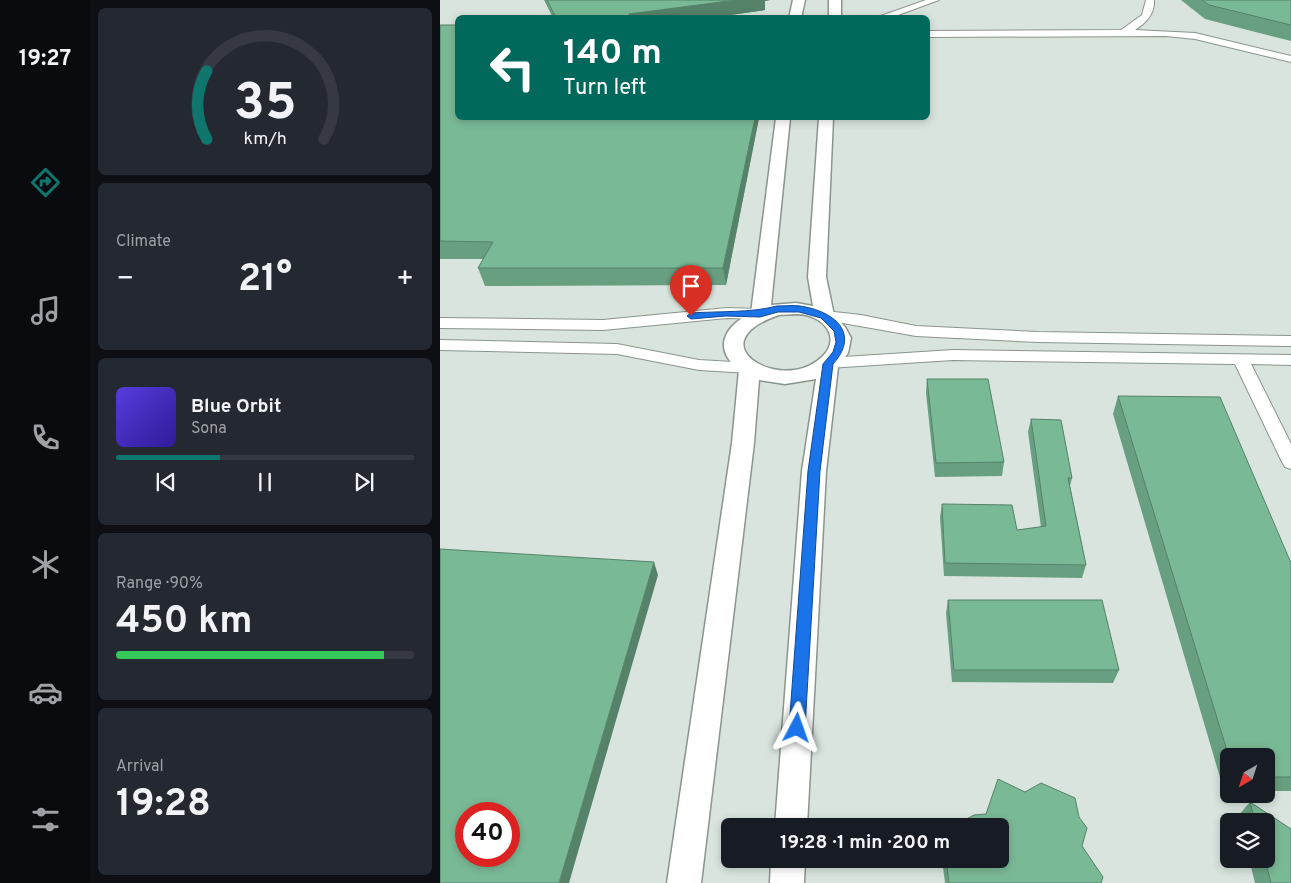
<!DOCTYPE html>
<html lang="en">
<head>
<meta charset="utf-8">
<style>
  body { margin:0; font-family:Overpass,sans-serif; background:#242831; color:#f1f3f6; height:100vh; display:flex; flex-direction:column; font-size:19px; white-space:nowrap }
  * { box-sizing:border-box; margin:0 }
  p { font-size:16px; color:#9ea1a6 }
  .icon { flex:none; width:28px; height:28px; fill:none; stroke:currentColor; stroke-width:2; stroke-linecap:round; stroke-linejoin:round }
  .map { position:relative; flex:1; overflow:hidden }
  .drawer { display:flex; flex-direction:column; gap:8px; padding:8px; background:#0d0f14; width:350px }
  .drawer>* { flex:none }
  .hud { position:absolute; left:15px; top:15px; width:475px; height:105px; border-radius:8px; box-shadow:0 2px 8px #0003; background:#00695c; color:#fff; overflow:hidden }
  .needle { width:32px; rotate:219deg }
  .buttons { position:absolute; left:780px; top:748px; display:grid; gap:10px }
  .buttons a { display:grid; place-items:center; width:55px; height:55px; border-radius:8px; background:#171b24; box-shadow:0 2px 8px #0003; font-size:25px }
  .speed { position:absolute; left:15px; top:802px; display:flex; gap:10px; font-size:25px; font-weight:700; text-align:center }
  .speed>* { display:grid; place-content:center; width:65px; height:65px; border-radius:50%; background:#171b24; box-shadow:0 2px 8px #0003; line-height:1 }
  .speed .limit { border:8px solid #d22; background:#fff; color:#111 }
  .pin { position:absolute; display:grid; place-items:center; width:42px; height:42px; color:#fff; margin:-51px -21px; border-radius:50% 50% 50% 0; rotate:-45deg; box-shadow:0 0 5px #0007 }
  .pin .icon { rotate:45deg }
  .me { position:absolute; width:55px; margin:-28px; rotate:4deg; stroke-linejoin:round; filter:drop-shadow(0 0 4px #0008) }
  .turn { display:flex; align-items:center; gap:18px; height:105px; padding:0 25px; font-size:22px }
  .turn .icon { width:65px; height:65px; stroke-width:2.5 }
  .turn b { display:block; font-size:35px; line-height:42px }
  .big { font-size:38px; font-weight:700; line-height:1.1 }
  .drawer .tile { flex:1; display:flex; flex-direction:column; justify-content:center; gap:8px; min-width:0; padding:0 18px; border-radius:8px; background:#242831 }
  .drawer .dial { align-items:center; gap:0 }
  .dial svg { height:130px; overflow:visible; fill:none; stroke:#363941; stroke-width:7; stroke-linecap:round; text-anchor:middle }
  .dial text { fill:#f1f3f6; stroke:none }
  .song { display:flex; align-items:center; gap:15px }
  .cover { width:60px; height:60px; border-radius:8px; background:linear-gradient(135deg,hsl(250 70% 55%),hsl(250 70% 35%)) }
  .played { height:5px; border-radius:2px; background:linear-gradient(90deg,#0f766e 35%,#363941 35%) }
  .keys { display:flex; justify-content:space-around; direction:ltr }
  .heat { display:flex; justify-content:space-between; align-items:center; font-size:28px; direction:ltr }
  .charge { height:8px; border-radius:4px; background:linear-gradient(90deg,#34c759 90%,#363941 0) }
  .trip { position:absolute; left:281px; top:818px; width:288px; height:50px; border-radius:8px; background:#171b24; box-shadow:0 2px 8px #0003; font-weight:700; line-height:50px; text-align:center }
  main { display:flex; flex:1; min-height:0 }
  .dock { display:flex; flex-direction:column; width:90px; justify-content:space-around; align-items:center; background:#090b0e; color:#9ea1a6 }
  .dock .icon { width:35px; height:35px }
  .dock .current { color:#0f766e }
  .dock b { font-size:22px; color:#f1f3f6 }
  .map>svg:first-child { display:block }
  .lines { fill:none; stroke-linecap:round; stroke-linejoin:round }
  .minor-casing { stroke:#89958d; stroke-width:2 }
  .tertiary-casing { stroke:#89958d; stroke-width:3 }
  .minor { fill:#fff; fill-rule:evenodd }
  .tertiary { fill:#fff; fill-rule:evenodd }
  .wall { fill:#699f81 }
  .shaded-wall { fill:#558269 }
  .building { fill:#7ab996; stroke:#558269; fill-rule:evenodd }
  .route { fill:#1a73e8; stroke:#114b97 }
</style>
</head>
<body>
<main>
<nav class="dock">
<b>19:27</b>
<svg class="icon current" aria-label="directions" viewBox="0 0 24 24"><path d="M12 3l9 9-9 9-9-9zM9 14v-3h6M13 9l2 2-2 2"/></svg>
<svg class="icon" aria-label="music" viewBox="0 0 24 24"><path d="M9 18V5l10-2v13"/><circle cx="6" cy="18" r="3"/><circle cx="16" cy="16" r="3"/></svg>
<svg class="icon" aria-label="phone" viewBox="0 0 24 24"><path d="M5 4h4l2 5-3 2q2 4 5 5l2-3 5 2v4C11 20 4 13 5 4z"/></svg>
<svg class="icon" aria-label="climate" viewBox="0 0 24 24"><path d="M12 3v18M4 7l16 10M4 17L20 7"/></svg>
<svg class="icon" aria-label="car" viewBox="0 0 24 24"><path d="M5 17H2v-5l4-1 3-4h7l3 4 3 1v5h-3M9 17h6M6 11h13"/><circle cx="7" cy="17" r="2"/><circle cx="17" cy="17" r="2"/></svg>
<svg class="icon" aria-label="filters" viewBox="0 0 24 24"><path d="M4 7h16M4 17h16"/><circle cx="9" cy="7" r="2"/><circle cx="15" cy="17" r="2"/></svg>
</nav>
<section class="drawer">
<div class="tile dial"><svg viewBox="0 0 100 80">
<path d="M14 69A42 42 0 1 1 86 69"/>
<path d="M14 69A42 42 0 0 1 14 27" stroke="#0f766e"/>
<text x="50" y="56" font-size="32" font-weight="700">35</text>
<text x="50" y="72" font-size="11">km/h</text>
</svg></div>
<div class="tile"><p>Climate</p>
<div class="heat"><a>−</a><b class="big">21°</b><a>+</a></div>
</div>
<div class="tile">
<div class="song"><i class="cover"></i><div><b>Blue Orbit</b><p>Sona</p></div></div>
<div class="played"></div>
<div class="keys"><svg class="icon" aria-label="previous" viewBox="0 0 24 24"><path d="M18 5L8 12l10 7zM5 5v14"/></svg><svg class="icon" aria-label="pause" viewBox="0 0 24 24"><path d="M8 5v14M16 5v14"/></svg><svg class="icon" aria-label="next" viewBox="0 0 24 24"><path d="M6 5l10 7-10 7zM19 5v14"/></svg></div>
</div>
<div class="tile"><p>Range · 90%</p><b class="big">450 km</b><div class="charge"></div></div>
<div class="tile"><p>Arrival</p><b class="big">19:28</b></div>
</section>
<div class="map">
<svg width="851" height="883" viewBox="0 0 851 883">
  <rect width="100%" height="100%" fill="#d8e4dd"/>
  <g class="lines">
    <defs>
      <g id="minor">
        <path d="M 486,0 L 499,0 L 450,18 L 435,18 Z"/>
        <path d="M 706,0 L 714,0 C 715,14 706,23 695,30 L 755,33 L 851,56 L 851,62 L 755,39 L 726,36 L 488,37 L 488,31 L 681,30 L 702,15 Z"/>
        <path d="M 287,308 L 320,309 L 327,314 L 320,319 L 287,318 L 163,330 L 0,328 L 0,318 L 163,320 Z"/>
        <path d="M 385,311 L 421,315 L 476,326 L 598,332 L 851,336 L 851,346 L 598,342 L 476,336 L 380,319 L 378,316 L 380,313 Z"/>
        <path d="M 0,340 L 177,344 L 259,360 L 310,363 L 316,364 L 318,368 L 316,372 L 310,373 L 259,370 L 177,354 L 0,350 Z"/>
        <path d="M 513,350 L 851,355 L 851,365 L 811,364 L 851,444 L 851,469 L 845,467 L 842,462 L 795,364 L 513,360 L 388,368 L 382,367 L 380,363 L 382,359 L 388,358 Z"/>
      </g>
      <g id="tertiary">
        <path d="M 353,0 L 365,0 L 361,18 L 349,18 Z"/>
        <rect x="389" y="0" width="12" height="18"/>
        <path d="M 336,118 L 350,118 L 331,305 L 356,303 L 373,306 L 368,277 L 379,118 L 393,118 L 386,277 L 394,315 L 405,327 L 411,338 L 408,353 L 398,367 L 386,471 L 367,826 L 335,826 L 362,471 L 376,379 L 345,384 L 319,380 L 314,443 L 261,883 L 227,883 L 292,443 L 299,370 C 273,349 283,327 311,313 ZM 339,315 C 347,315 357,313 366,315 C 392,322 400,345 377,361 C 337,391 257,343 339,315 Z"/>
        <path d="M 331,859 L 365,859 L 364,883 L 330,883 Z"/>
      </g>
    </defs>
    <use href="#minor" class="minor-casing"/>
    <use href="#tertiary" class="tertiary-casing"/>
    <use href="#minor" class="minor"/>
    <use href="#tertiary" class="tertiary"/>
  </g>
  <g class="wall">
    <path d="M 104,0 L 330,0 L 325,1 L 325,10 L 270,18 L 113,18 Z"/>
    <path d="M 741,0 L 851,0 L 851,41 L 765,19 Z"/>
    <path d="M 0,25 L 319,118 L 286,285 L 45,286 L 38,268 L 43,259 L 0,259 Z"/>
    <path d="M 487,379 L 564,462 L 562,476 L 495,477 L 486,393 Z"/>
    <path d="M 678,396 L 851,563 L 851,791 L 826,791 L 826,756 L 789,756 L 789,791 L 784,791 L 673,414 Z"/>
    <path d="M 591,419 L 632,478 L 630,486 L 646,565 L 642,578 L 504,576 L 500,517 L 502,504 L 577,530 L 601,527 L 588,432 Z"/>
    <path d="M 508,600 L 679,670 L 673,683 L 512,682 L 506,613 Z"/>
    <path d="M 810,802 L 851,829 L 851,883 L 815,883 L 809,859 L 826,859 L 826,821 L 800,821 L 798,816 Z"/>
    <path d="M 642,846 L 661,883 L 505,883 L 502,859 L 560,859 Z"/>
  </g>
  <g class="shaded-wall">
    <path d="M 296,0 L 330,0 L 325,1 L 325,10 L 270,18 L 189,18 L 189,14 Z"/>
    <path d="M 315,118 L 319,118 L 286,285 L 283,268 Z"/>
    <path d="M 214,562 L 218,575 L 129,883 L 119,883 Z"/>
  </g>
  <g class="building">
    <path d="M 107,0 L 296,0 L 189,14 L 189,18 L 116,18 Z"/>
    <path d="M 762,0 L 851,0 L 851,25 L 769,5 Z"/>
    <path d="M 0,25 L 18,25 L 18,118 L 315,118 L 283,268 L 38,268 L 53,242 L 0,241 Z"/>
    <path d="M 487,379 L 548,379 L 564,462 L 496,463 Z"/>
    <path d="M 678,396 L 780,397 L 851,563 L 851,777 L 826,777 L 826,756 L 789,756 L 789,757 Z"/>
    <path d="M 591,419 L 621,420 L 632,478 L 628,478 L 646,565 L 505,563 L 502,504 L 572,505 L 577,530 L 606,526 Z"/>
    <path d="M 0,549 L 214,562 L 119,883 L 0,883 ZM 26,814 L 69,814 L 69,856 L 26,856 Z"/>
    <path d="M 508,600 L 662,600 L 679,670 L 514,670 Z"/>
    <path d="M 558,779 L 585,792 L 601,783 L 635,798 L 639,817 L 647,828 L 642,846 L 663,877 L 661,883 L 509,883 L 506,859 L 560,859 L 560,826 L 514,826 L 534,815 L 546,814 Z"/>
    <path d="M 810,802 L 851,829 L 851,883 L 831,883 L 825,859 L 826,859 L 826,821 L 815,821 Z"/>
  </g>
  <path class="route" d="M 337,306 C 345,306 353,305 360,306 C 394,311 421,333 393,364 L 380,471 L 365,728 L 362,733 L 357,735 L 352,733 L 349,728 L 368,471 L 383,364 L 393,352 L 396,342 L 394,331 L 381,318 L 359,312 L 338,312 L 320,317 L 286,316 L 251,319 L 247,316 L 251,313 C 280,311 310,313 337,306 Z"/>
</svg>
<div class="buttons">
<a><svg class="needle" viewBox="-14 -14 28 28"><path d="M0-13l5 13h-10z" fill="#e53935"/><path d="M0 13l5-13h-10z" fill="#9ea1a6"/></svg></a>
<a><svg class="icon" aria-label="layers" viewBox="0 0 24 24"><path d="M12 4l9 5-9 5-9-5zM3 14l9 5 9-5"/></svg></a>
</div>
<div class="speed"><div class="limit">40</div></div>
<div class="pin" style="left:251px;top:316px;background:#d93025"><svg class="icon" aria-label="arrive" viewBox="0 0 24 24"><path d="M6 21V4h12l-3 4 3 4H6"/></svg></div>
<svg class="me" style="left:357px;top:728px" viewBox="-20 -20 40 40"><path d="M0-17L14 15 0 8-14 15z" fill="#1a73e8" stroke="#fff" stroke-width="4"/></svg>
<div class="trip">19:28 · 1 min · 200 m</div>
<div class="hud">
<div class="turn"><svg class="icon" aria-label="left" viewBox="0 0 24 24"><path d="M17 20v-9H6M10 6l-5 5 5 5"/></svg><div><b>140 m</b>Turn left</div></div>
</div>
</div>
</main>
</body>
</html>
